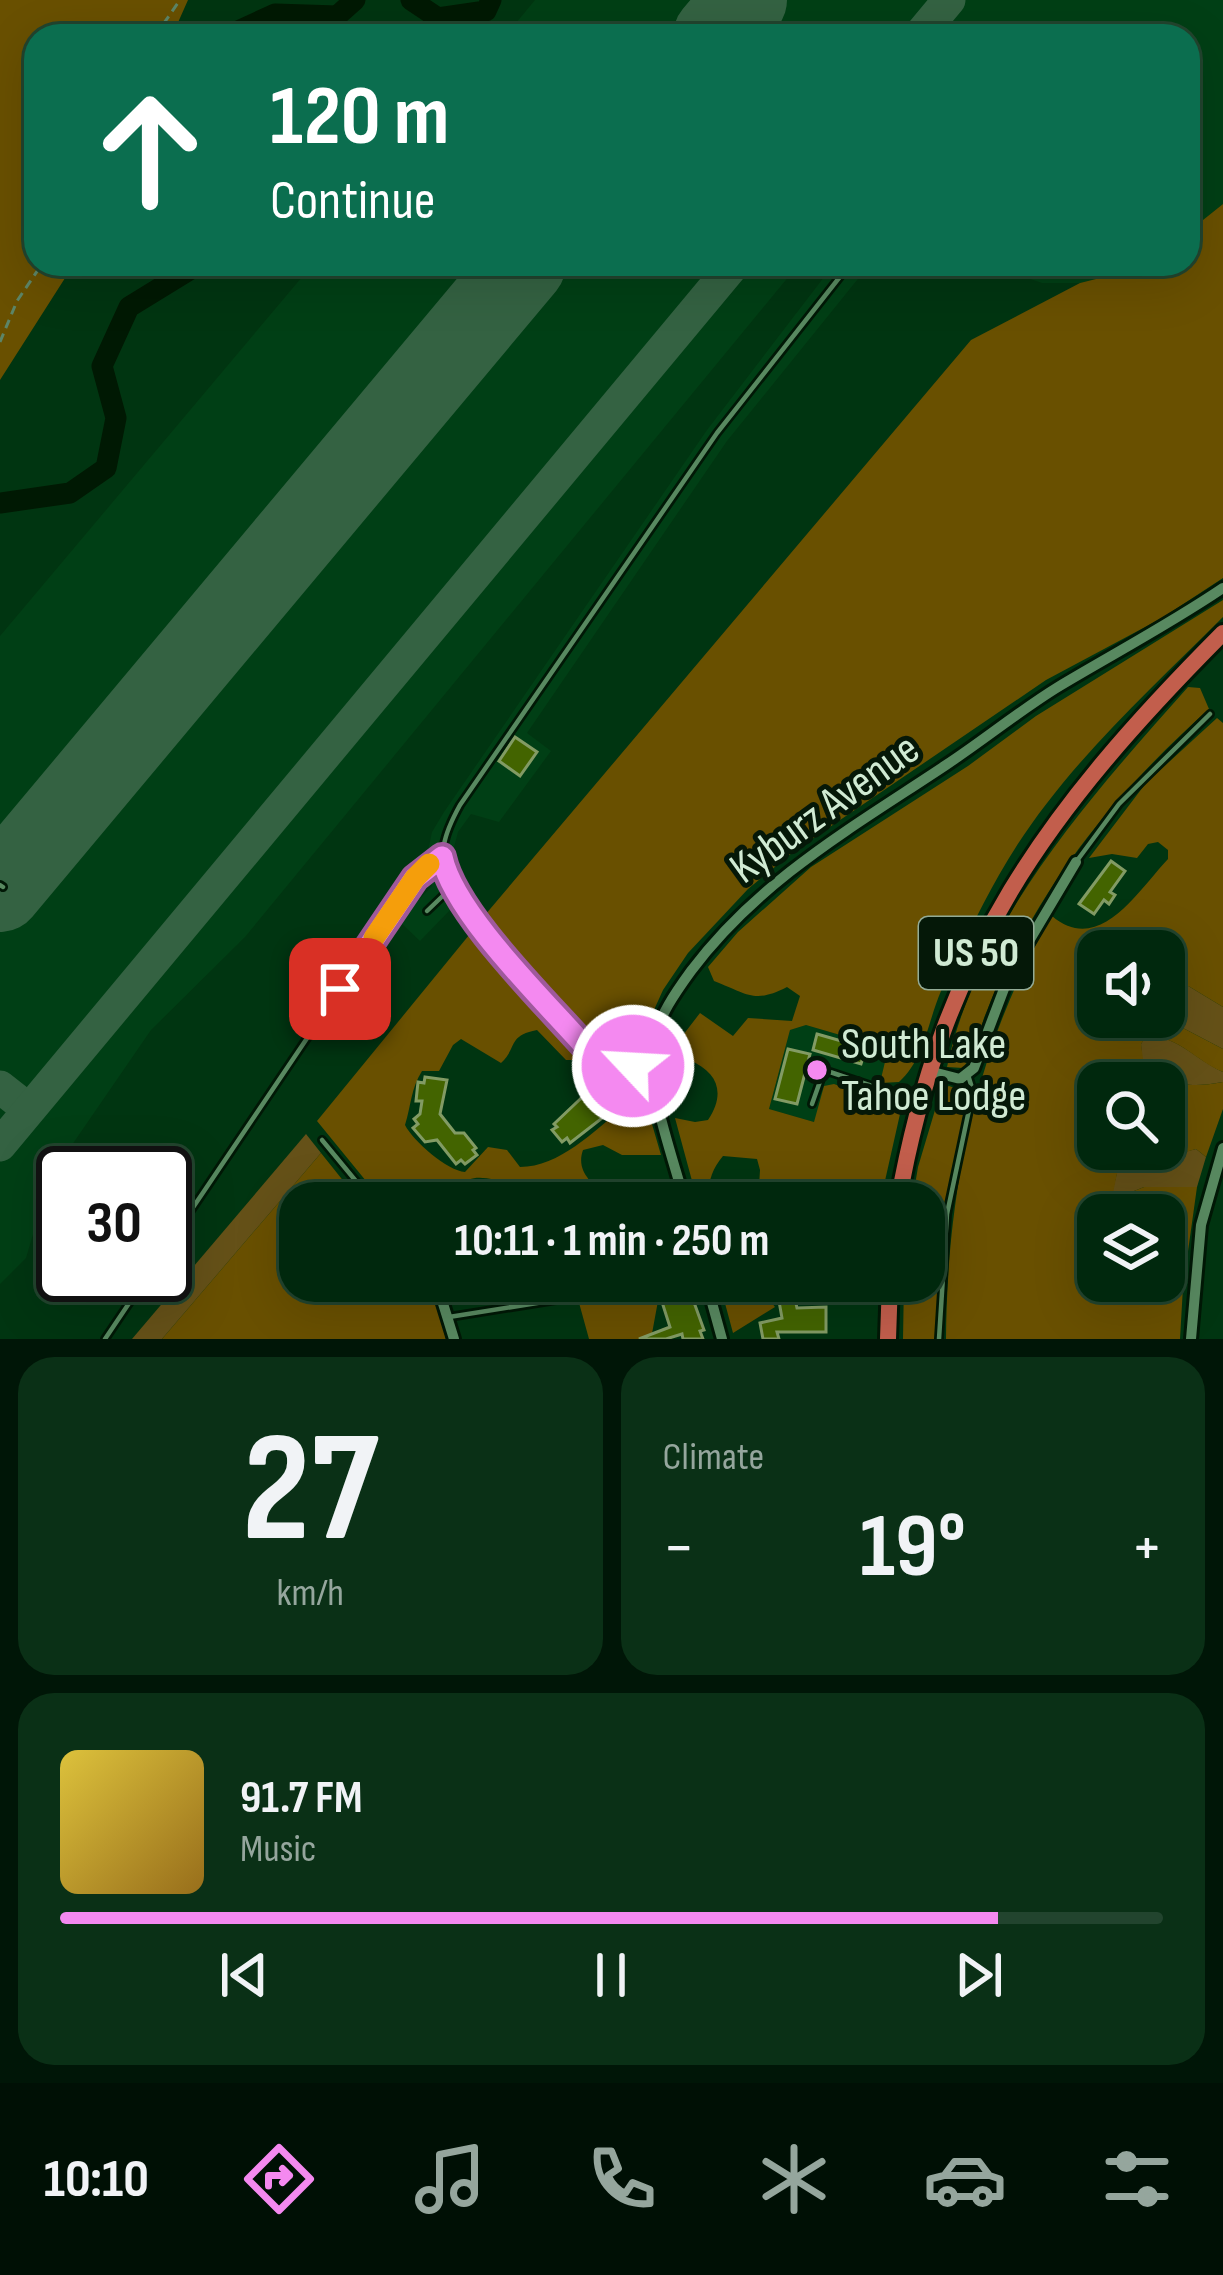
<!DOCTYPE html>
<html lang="en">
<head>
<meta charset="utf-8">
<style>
  body { margin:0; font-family:"Sofia Sans Condensed",sans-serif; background:#0a3016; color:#f1f3f6; height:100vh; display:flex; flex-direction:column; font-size:45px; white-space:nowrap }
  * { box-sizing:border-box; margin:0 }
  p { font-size:39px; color:#95a69d }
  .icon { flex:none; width:66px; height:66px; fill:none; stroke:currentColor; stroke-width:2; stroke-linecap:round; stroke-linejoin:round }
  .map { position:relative; height:1339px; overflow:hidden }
  .panel { display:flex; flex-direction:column; gap:18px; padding:18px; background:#001607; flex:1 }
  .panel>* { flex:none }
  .guide { position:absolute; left:24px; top:24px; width:1176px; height:252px; border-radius:36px; box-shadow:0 12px 48px #0002,0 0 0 3px #22442e; background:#0b6e4f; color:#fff; overflow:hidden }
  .buttons { position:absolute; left:1077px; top:930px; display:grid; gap:24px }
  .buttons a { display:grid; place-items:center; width:108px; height:108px; border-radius:24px; background:#00280d; box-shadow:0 12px 48px #0002,0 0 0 3px #22442e; font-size:60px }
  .speed { position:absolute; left:36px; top:1146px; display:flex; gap:24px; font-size:60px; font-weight:700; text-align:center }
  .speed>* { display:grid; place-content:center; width:156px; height:156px; border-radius:50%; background:#00280d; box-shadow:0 12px 48px #0002,0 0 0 3px #22442e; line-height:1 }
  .speed .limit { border:6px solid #111; border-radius:18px; background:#fff; color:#111 }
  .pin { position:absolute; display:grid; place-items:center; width:102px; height:102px; color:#fff; margin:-51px; border-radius:24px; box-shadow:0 6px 18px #0006 }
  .me { position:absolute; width:132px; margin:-66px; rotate:295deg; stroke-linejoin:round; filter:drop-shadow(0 0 9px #0008) }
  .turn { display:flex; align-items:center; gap:42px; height:252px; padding:0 48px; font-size:54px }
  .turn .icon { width:156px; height:156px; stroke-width:2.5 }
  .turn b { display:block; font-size:84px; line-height:102px }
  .big { font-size:90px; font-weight:700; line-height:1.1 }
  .panel .card { flex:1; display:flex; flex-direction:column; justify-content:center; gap:18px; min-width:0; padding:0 42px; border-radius:36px; background:#0a3016 }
  .panel .dial { align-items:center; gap:0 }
  .dial b { font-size:156px; line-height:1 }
  .song { display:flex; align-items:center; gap:36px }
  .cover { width:144px; height:144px; border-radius:18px; background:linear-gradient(135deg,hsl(50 70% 55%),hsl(40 70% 35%)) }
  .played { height:12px; border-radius:6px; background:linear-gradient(90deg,#f489f0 85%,#22442e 85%) }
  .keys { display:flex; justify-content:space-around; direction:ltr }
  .heat { display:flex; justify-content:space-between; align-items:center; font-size:66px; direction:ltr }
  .panel .tiles { flex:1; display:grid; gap:18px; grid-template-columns:1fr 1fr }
  .card:last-child { grid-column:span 2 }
  .trip { position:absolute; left:279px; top:1182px; width:666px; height:120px; border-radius:36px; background:#00280d; box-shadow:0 12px 48px #0002,0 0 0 3px #22442e; font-weight:700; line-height:120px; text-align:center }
  .dock { display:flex; height:192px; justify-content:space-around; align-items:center; background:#001005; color:#95a69d }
  .dock .icon { width:84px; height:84px }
  .dock .on { color:#f489f0 }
  .dock b { font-size:54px; color:#f1f3f6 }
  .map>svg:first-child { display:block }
  .built { fill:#003f15 }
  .green { fill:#655118 }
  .forest { fill:#695000; fill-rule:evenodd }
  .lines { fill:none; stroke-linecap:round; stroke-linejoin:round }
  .river { stroke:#001903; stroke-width:21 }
  .taxiway { stroke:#346242; stroke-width:33 }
  .runway { stroke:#346242; stroke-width:84 }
  .building { fill:#436400; stroke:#829b64; stroke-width:3 }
  .service-casing { stroke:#011806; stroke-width:10 }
  .minor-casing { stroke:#011806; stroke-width:16 }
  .trunk-casing { stroke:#011806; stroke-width:22 }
  .path { stroke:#5c8567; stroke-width:3; stroke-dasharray:9 6; stroke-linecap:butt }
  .service { stroke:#588960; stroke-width:4.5 }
  .minor { stroke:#588960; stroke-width:10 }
  .trunk { stroke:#c25e4c; stroke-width:16 }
  .route-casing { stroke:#9f599c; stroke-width:30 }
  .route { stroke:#f489f0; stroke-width:21 }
  .slow { stroke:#f59e0b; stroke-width:21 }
  .poi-dot { fill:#f489f0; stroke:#051808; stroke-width:4.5 }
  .labels { text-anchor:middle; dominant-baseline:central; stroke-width:10; stroke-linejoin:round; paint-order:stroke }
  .shield { fill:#051808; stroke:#93ab96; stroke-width:3 }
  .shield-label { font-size:42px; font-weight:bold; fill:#d0ead3 }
  .street-label { font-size:45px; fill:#d0ead3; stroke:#051808 }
  .poi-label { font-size:45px; fill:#d0ead3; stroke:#051808; text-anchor:start }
</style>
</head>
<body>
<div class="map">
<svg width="1223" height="1339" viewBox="0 0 1223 1339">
  <rect width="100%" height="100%" fill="#003511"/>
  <g class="built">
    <path d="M 535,0 L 1223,0 L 1223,204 L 1188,232 L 1188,36 L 505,36 Z"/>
    <path d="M 313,264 L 799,264 L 245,937 L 151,1030 L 74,1142 L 46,1190 L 26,1258 L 0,1284 L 0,636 Z"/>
    <path d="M 834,264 L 870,264 L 727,441 L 527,733 L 551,751 L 499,822 L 471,814 L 458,832 L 452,855 L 455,873 L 485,915 L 474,929 L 452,908 L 420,941 L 399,921 L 432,886 L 425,865 L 432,832 L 444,812 L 707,430 Z"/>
    <path d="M 987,264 L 1135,264 L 1116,274 L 1080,283 L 1042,283 Z"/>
    <path d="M 806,1025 L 888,1049 L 877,1097 L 834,1084 L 814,1122 L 769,1109 L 790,1030 Z"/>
  </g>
  <g class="green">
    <path d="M 1164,979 L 1180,981 L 1223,1007 L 1223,1049 L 1162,1017 Z"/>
    <path d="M 1146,1036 C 1179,1036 1194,1059 1223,1072 L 1223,1082 C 1185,1089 1173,1085 1142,1059 L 1141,1044 Z"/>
    <path d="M 306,1134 L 321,1153 L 162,1339 L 132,1339 Z"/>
    <path d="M 1196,1149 L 1206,1157 L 1197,1187 L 1144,1187 L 1124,1195 L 1112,1193 L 1118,1169 Z"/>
  </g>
  <g class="forest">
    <path d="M 0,0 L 188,0 L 172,36 L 36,36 L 36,264 L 74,264 L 0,380 Z"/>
    <path d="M 1223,204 L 1223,578 L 1162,618 L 1046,680 L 793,852 L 748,889 L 688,953 L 663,990 L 634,1054 L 614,1052 L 598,1044 L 485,915 L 971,340 L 1080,283 L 1116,274 L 1135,264 L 1188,264 L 1188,232 Z"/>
    <path d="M 1223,600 L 1223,617 C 1142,698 1056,774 999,875 C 978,912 959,952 941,991 C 928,1021 924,1060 899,1082 L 880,1083 L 888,1049 L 806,1025 L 790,1030 L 769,1109 L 814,1122 L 824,1086 L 834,1084 L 893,1105 L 900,1114 L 880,1203 L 758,1203 L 760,1170 L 757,1159 L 723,1156 C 711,1170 707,1185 709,1203 L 698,1203 L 675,1118 L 695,1122 L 708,1120 C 726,1093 718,1072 689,1060 L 680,1068 L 670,1098 L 663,1061 L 700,1013 L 733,1036 L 748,1018 L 792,1021 L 800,996 L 787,987 C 754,1004 748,994 714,981 L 708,967 L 738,932 L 811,867 L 968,766 L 1036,716 Z"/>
    <path d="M 1188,687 L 1200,688 L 1209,709 C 1134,776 1066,853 1019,943 C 1006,967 994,992 984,1018 C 978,1036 975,1053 963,1068 L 947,1067 C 978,921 1092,795 1188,687 Z"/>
    <path d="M 1217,718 L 1223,723 L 1223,1007 L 1180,981 L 1164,979 L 1164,951 L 1098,951 L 1098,1017 L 1162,1017 L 1223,1049 L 1223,1072 C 1194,1060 1179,1035 1146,1037 L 1141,1044 L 1143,1059 C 1172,1085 1186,1089 1223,1082 L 1223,1109 L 1206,1157 L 1196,1149 L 1138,1166 L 1118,1169 L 1113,1193 L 1124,1195 L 1144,1187 L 1197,1187 L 1183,1287 L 1180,1339 L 946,1339 C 947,1193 976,1043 1052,916 C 1099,956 1137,892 1168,859 L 1168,850 L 1158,842 L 1148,844 L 1137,858 L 1112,854 L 1089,858 L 1146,783 ZM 1098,1083 L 1164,1083 L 1164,1149 L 1098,1149 ZM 1098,1215 L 1164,1215 L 1164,1281 L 1098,1281 Z"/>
    <path d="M 474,929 L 578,1053 L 573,1060 L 566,1060 L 537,1030 C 507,1036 518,1047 501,1063 L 461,1039 L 453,1045 L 439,1071 L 422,1071 C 411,1088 411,1106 405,1125 C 413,1141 448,1171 465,1172 L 488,1147 L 507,1150 L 520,1167 C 559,1167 595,1131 623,1107 C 619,1089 599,1080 585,1069 L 589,1061 L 620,1075 L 638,1076 L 661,1155 L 622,1155 L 603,1145 L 583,1150 C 576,1170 590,1182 605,1195 L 605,1203 L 514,1203 L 518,1198 C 513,1184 510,1183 496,1180 C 466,1173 463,1182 443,1203 L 384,1203 L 317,1121 Z"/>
    <path d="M 949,1086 L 969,1093 L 944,1218 L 937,1339 L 903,1339 L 904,1281 L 924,1281 L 924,1203 L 912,1203 L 918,1167 L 941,1090 Z"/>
    <path d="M 321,1153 L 361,1203 L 300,1203 L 300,1281 L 423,1281 L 437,1305 L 446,1339 L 162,1339 Z"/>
    <path d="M 573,1281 L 666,1281 L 660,1290 L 651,1339 L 589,1339 Z"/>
    <path d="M 719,1281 L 738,1281 L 756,1297 L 769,1299 L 775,1307 L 733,1333 Z"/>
  </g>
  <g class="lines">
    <g class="river">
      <path d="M 411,0 L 438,18 L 486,11 L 491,0"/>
      <path d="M 236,36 L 238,31 L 275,14 L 337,16 L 355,0"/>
      <path d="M 0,503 L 70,493 L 106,468 L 116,418 L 102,366 L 129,307 L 199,264"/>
    </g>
    <g class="taxiway">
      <path d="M 919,36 L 949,0"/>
      <path d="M 0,1087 L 28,1109"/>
      <path d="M 0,1145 L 734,264"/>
    </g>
    <g class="runway">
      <path d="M 715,36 L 745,0"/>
      <path d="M 0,890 L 524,264"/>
    </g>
  </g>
  <g class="building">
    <path d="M 515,737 L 537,752 L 520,776 L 499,761 Z"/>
    <path d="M 1111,861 L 1125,871 L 1110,892 L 1115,895 L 1109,904 L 1104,900 L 1094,914 L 1079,904 Z"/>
    <path d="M 817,1034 L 866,1048 L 861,1064 L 813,1050 Z"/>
    <path d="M 788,1049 L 810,1054 L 797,1104 L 775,1099 Z"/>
    <path d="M 425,1077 L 447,1080 L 440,1114 L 455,1133 L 464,1133 L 476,1148 L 473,1150 L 477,1155 L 465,1164 L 461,1160 L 456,1164 L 437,1140 L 425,1142 L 413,1128 L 418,1124 L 414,1119 L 420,1114 L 422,1101 L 416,1101 L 418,1082 L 424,1083 Z"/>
    <path d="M 596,1084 L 619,1105 L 570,1143 L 567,1138 L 562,1142 L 552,1130 L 557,1127 L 554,1124 Z"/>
    <path d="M 763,1281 L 798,1281 L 792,1286 L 797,1308 L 826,1307 L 826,1332 L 777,1332 L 779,1339 L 763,1339 L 760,1323 L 782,1318 L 777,1290 L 766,1293 Z"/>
    <path d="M 687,1283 L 704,1330 L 700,1331 L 703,1339 L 683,1339 L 682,1334 L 666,1339 L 639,1339 L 670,1327 L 662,1302 L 678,1293 L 677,1286 Z"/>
  </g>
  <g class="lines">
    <defs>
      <g id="service">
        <path d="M 1076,862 L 1119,804 L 1210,714"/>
        <path d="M 0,885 L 3,887"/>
        <path d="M 427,911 L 452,887"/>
        <path d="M 587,1049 L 452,887 C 436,855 444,834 460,805 L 717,433 L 850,264"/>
        <path d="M 812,1104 L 823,1073 L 830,1072 L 914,1100"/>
        <path d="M 322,1140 L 374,1203"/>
        <path d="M 165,1249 L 415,878 L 442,857"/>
        <path d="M 449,1317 L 562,1299"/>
        <path d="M 105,1339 L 148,1275"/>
        <path d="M 939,1339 L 947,1214 L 973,1091 L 968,1075"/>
      </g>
      <g id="minor">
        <path d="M 588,1050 L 614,1063 L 650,1065"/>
        <path d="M 929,1071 L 960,1079 L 974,1068 L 1010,973 L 1076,862"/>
        <path d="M 685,1203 C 675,1163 644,1081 653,1043 C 659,1016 675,993 691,971 C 759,880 853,827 946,765 C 984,740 1019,711 1058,687 C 1113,654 1170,624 1223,588"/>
        <path d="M 436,1281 L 454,1339"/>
        <path d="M 706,1281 L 722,1339"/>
        <path d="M 1191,1339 L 1201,1225 L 1223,1148"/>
      </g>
      <g id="trunk">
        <path d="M 898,1203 C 942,952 1047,810 1223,633"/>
        <path d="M 888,1339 L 890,1281"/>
      </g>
    </defs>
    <use href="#service" class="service-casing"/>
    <use href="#minor" class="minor-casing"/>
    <use href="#trunk" class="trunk-casing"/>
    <g class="path">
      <path d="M 155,36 L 180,0"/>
      <path d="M 0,342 L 17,301 L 42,264"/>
    </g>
    <use href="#service" class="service"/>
    <use href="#minor" class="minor"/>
    <use href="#trunk" class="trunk"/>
  </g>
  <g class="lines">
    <defs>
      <path id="route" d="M 340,989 L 415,878 L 442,857 C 454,914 547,1003 588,1050 L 600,1059 L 633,1066"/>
    </defs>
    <use href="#route" class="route-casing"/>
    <use href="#route" class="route"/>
    <path class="slow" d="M 374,938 L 415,878 L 429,864"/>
  </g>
  <circle class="poi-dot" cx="817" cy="1070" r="12"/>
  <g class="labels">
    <rect class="shield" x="919" y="917" width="114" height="72" rx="9"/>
    <g class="shield-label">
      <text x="976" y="953">US 50</text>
    </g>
    <g class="street-label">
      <text transform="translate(825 809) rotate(-36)">Kyburz Avenue</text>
    </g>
    <g class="poi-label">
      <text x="841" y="1044">South Lake<tspan x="841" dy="52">Tahoe Lodge</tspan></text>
    </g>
  </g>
</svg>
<div class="buttons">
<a><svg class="icon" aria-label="sound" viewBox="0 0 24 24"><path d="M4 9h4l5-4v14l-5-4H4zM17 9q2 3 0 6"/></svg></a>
<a><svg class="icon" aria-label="search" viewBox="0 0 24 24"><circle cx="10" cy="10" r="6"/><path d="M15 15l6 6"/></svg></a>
<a><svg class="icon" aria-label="layers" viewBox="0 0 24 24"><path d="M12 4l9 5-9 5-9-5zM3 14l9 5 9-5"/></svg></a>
</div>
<div class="speed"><div class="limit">30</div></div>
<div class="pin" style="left:340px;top:989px;background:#d93025"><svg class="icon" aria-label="arrive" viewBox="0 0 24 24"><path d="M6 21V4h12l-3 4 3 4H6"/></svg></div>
<svg class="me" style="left:633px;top:1066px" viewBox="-20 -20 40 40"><circle r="17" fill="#f489f0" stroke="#fff" stroke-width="3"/><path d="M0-11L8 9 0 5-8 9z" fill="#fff"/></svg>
<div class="trip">10:11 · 1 min · 250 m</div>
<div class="guide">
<div class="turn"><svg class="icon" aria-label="ahead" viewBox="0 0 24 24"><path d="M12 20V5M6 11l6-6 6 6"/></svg><div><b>120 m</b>Continue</div></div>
</div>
</div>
<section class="panel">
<div class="tiles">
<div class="card dial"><b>27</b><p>km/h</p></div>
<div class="card"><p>Climate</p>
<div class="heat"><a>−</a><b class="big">19°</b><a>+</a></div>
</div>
<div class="card">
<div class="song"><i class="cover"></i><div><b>91.7 FM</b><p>Music</p></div></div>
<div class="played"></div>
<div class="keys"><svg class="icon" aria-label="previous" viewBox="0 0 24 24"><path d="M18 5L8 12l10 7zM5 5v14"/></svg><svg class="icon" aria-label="pause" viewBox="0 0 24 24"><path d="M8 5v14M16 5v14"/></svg><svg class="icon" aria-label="next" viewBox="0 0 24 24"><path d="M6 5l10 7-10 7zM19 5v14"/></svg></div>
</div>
</div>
</section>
<nav class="dock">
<b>10:10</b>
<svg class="icon on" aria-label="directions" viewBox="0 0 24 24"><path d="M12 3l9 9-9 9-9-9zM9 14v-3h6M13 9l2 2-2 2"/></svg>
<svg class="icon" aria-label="music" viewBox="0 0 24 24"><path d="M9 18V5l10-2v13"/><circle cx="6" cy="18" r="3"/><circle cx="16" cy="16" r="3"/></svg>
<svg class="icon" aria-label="phone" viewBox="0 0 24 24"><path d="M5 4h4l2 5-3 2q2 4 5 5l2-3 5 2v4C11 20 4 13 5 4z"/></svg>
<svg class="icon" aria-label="climate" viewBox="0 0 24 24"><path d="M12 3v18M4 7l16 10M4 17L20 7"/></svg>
<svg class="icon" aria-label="car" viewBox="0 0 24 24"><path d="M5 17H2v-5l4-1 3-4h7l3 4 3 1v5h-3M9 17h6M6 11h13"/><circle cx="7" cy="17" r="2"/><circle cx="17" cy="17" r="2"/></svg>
<svg class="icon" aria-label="filters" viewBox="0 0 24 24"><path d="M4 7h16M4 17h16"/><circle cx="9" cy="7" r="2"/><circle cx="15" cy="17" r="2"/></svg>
</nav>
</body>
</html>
